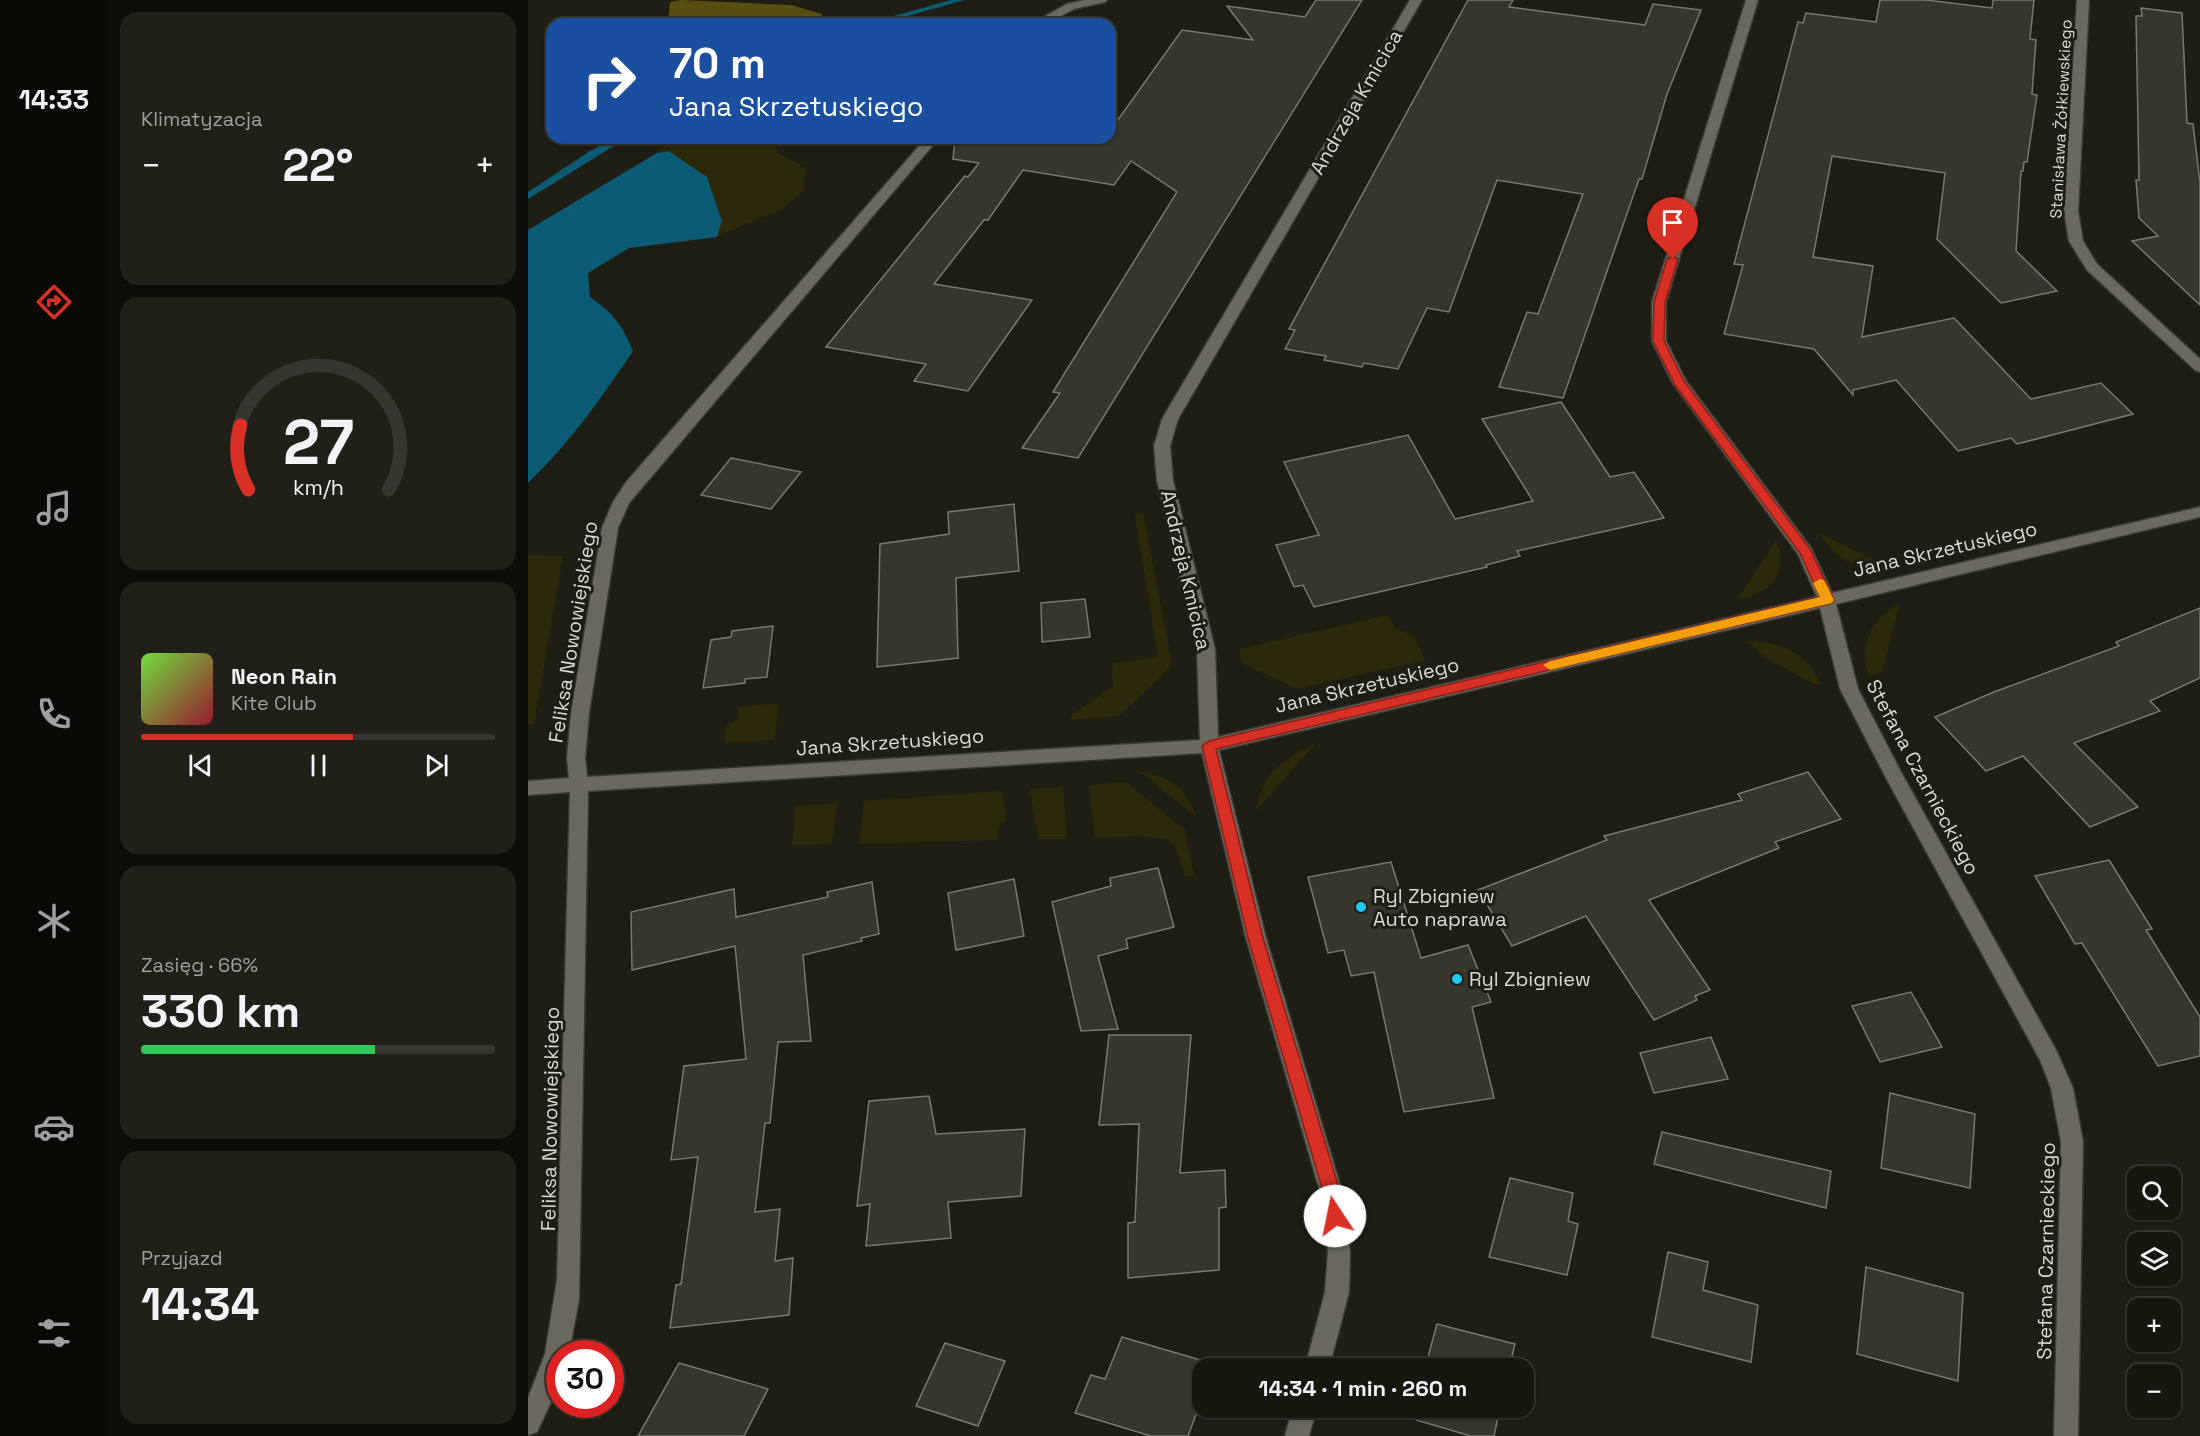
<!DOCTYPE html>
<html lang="pl">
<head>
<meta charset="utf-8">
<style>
  body { margin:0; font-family:"Space Grotesk",sans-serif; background:#201f18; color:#f1f3f6; height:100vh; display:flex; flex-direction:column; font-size:22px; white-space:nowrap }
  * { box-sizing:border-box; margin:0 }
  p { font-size:20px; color:#9e9f9e }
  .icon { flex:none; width:33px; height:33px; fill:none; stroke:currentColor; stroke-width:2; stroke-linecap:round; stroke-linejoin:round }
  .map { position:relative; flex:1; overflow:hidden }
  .sheet { display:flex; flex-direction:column; gap:12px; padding:12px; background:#0d0c08; width:420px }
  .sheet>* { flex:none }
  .guide { position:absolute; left:18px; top:18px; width:570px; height:126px; border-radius:18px; box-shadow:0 2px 4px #0004,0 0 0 2px #36352f; background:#1a4fa0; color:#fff; overflow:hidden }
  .buttons { position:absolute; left:1599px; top:1166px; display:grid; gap:12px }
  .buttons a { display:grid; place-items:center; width:54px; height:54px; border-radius:12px; background:#17160f; box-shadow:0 2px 4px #0004,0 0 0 2px #36352f; font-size:30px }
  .speed { position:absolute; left:18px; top:1340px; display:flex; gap:12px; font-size:30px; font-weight:700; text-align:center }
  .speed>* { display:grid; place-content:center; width:78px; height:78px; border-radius:50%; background:#17160f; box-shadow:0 2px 4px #0004,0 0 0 2px #36352f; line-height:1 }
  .speed .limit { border:9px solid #d22; background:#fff; color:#111 }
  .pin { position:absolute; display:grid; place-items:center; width:51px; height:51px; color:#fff; margin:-62px -26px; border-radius:50% 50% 50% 0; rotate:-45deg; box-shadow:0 0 6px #0007 }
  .pin .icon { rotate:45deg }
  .me { position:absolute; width:66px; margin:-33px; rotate:349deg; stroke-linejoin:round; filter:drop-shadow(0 0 4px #0008) }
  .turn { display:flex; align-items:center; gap:21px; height:126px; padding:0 24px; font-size:27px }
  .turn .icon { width:78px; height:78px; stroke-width:2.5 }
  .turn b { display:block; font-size:42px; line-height:51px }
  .big { font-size:45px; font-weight:600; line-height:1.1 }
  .sheet .tile { flex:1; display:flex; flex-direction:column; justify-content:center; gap:9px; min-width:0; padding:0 21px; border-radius:18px; background:#201f18 }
  .sheet .dial { align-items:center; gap:0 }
  .dial svg { height:156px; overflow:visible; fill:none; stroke:#36352f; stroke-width:7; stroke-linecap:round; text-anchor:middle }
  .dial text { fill:#f1f3f6; stroke:none }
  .song { display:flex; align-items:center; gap:18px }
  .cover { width:72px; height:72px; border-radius:9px; background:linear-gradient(135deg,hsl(100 70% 55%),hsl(350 70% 35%)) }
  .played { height:6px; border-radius:3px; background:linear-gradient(90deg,#d93025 60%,#36352f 60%) }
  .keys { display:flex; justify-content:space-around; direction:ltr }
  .heat { display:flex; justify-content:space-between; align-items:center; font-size:33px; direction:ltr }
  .charge { height:9px; border-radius:4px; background:linear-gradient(90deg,#34c759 66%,#36352f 0) }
  .trip { position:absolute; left:664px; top:1358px; width:342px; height:60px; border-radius:18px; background:#17160f; box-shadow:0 2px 4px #0004,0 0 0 2px #36352f; font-weight:600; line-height:60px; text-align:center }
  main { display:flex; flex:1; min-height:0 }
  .dock { display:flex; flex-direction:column; width:108px; justify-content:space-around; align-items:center; background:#090906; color:#9e9f9e }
  .dock .icon { width:42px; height:42px }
  .dock .on { color:#d93025 }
  .dock b { font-size:27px; color:#f1f3f6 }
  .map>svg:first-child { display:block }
  .green { fill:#2c2809 }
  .forest { fill:#564f11 }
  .water { fill:#0a5b73 }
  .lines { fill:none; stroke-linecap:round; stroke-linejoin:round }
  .stream { fill:#0a5b73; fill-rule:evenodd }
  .building { fill:#37362b; stroke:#79786c; stroke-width:1.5 }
  .street-casing { stroke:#3b3a34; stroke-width:3 }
  .street { fill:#6b695d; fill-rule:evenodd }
  .route { fill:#d93025; stroke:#8d1f18; stroke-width:1.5 }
  .slow { fill:#f59e0b }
  .poi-dot { fill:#1cc9fc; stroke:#1f1e14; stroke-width:2 }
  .labels { text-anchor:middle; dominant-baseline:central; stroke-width:6; stroke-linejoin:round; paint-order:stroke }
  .far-street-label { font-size:16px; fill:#dad9d2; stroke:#1f1e14 }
  .street-label { font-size:20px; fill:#dad9d2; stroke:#1f1e14 }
  .poi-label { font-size:20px; fill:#dad9d2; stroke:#1f1e14; text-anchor:start }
</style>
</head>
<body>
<main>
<nav class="dock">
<b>14:33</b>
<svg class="icon on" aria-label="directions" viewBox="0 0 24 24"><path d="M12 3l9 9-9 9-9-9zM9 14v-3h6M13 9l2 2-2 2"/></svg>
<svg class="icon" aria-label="music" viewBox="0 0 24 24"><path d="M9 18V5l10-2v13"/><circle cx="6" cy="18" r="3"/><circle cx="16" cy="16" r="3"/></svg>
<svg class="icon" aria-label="phone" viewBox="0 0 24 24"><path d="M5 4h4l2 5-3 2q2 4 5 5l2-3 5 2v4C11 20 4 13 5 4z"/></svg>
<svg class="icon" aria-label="climate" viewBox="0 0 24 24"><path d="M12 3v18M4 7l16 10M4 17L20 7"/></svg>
<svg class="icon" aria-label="car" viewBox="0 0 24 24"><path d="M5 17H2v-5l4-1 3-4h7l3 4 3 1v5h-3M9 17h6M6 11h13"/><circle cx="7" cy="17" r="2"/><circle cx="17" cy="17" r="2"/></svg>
<svg class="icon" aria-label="filters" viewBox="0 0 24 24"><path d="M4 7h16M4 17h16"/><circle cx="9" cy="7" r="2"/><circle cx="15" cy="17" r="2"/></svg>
</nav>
<section class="sheet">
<div class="tile"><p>Klimatyzacja</p>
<div class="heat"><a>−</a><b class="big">22°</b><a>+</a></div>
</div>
<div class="tile dial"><svg viewBox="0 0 100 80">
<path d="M14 69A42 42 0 1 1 86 69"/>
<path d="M14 69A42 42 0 0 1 10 36" stroke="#d93025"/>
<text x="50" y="56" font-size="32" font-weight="700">27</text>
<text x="50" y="72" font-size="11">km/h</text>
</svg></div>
<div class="tile">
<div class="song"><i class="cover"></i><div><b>Neon Rain</b><p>Kite Club</p></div></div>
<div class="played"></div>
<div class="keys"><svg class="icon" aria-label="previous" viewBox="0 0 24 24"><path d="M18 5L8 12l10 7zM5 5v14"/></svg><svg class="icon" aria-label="pause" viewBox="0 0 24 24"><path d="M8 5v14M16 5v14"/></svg><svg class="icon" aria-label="next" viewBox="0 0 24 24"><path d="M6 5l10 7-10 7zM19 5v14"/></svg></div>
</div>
<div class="tile"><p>Zasięg · 66%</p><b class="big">330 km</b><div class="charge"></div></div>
<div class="tile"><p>Przyjazd</p><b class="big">14:34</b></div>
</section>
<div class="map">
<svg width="1672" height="1436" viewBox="0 0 1672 1436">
  <rect width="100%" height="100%" fill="#1f1e14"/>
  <g class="green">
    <path d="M 148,138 L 246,138 L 250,153 L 277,168 L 276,190 L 254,209 L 189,237 C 191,232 194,225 193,219 C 189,196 159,165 141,151 L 129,153 L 140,142 Z"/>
    <path d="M 615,513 L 644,663 L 634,676 L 591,716 L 543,720 L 544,715 L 585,686 L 584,663 L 630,657 L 607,514 Z"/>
    <path d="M 1290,532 L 1356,565 C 1321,569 1310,560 1290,532 Z"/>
    <path d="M 1248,540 C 1263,575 1241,592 1209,600 Z"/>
    <path d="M 0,555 L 35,556 L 6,724 L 0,724 Z"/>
    <path d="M 1372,604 L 1354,672 L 1341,676 C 1330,647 1343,616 1372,604 Z"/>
    <path d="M 860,615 L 866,627 L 886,636 L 898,660 L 768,689 L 714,663 L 711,649 Z"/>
    <path d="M 1220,641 C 1256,643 1277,652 1293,684 L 1287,685 L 1232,654 Z"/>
    <path d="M 251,703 L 247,740 L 196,743 L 198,727 L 210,718 L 211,707 Z"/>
    <path d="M 789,742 L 728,811 C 734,772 756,759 789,742 Z"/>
    <path d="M 611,771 C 640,776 659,788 668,817 Z"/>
    <path d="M 598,782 L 657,830 L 666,876 L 657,877 L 648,848 L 640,840 L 614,836 L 567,838 L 561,785 Z"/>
    <path d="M 535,787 L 539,839 L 510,839 L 502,789 Z"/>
    <path d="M 474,791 L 478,819 L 469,829 L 470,840 L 331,844 L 336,801 Z"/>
    <path d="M 309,803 L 304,844 L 264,845 L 268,806 Z"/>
  </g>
  <path class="forest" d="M 153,0 L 263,5 L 294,14 L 294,24 L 140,24 L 142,2 Z"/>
  <path class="water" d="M 141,151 L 179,177 L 194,221 L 189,237 L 101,248 L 60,273 L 62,297 C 87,315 93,323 105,351 C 74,397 41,444 0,483 L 0,230 L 129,153 Z"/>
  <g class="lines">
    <g class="stream">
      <path d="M 423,0 L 437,0 L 351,24 L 337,24 Z"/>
      <path d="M 87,138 L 99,138 L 0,199 L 0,192 L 62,151 Z"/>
    </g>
  </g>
  <g class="building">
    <path d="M 788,0 L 834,0 L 550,458 L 494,448 L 532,393 L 525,392 L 649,192 L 603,161 L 586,185 L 495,170 L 460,220 L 456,220 L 406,284 L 504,300 L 440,391 L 386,381 L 398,364 L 298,347 L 437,176 L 440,177 L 451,163 L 425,159 L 427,138 L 582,138 L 582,131 L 654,30 L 725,40 L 699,6 L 777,17 Z"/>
    <path d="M 940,0 L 985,0 L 981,7 L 1117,25 L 1125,4 L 1173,10 L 1139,94 L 1114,179 L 1111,179 L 1035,398 L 971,387 L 999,312 L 1010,314 L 1055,194 L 969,180 L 921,312 L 899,308 L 870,369 L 836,363 L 834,367 L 796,360 L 798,356 L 757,349 L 767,330 L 761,329 Z"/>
    <path d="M 1352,0 L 1398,0 L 1464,8 L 1465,0 L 1506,0 L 1502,39 L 1508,40 L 1504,94 L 1509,95 L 1499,162 L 1496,162 L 1495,171 L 1493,171 L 1488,251 L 1529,291 L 1473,303 L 1409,239 L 1417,173 L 1304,156 L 1285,257 L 1345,266 L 1334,337 L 1426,318 L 1503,399 L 1573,383 L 1605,414 L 1489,444 L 1483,438 L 1430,451 L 1368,380 L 1325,390 L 1325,395 L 1286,349 L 1196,334 L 1215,265 L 1206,264 L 1270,22 L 1275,23 L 1278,13 L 1348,22 Z"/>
    <path d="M 1613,8 L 1654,13 L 1659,123 L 1665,124 L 1672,183 L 1672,305 L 1604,241 L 1630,236 L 1611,218 L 1608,180 L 1611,180 L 1608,16 L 1614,16 Z"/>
    <path d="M 1033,402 L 1082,477 L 1106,472 L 1136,518 L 989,551 L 992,556 L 958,565 L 959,567 L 786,607 L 775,585 L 766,587 L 748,545 L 791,535 L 756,462 L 880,435 L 927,519 L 1005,501 L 954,419 Z"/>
    <path d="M 203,458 L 273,472 L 243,509 L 173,495 Z"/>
    <path d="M 486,504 L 491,571 L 428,578 L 430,658 L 349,667 L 352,544 L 421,534 L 420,512 Z"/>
    <path d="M 557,599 L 562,637 L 514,642 L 513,603 Z"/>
    <path d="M 1672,608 L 1672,678 L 1622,701 L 1632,711 L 1546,743 L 1610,807 L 1562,827 L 1495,756 L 1458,771 L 1407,717 L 1466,692 L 1591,646 L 1588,642 Z"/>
    <path d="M 245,626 L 239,677 L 217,679 L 217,683 L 175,688 L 183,640 L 203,637 L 204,631 Z"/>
    <path d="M 1280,772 L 1313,819 L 1247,842 L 1251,848 L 1121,900 L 1182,990 L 1167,996 L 1169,1000 L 1126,1020 L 1058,916 L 984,946 L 950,890 L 1079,840 L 1076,836 L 1214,800 L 1210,794 Z"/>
    <path d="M 1581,860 L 1624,929 L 1618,930 L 1672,1017 L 1672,1056 L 1630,1066 L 1554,943 L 1547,944 L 1507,876 Z"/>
    <path d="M 863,862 L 893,958 L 940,945 L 963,1002 L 944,1007 L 966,1098 L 876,1112 L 846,972 L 823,976 L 816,950 L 800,953 L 780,877 Z"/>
    <path d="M 630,868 L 646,927 L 598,939 L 600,948 L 570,956 L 590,1029 L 553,1031 L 524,902 L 583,886 L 582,878 Z"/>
    <path d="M 486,879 L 496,936 L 428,950 L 420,893 Z"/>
    <path d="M 344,882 L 351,934 L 333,938 L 334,941 L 275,955 L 283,1041 L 250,1042 L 242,1123 L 237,1123 L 227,1212 L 252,1209 L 247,1261 L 265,1258 L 261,1315 L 142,1328 L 148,1285 L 153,1284 L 170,1157 L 143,1160 L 156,1066 L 218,1059 L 207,946 L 104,970 L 103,912 L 206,889 L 208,917 L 300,897 L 299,892 Z"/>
    <path d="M 1383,992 L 1414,1047 L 1352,1062 L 1324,1006 Z"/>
    <path d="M 581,1035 L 663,1035 L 652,1173 L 697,1170 L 698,1207 L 691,1208 L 691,1270 L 600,1278 L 600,1223 L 607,1222 L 611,1124 L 571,1125 Z"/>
    <path d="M 1183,1037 L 1200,1079 L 1126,1093 L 1112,1053 Z"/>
    <path d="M 1362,1093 L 1447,1114 L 1442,1188 L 1353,1168 Z"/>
    <path d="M 401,1096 L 408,1134 L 497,1129 L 493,1196 L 420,1202 L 423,1238 L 338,1246 L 342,1204 L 329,1206 L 341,1101 Z"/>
    <path d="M 1134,1132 L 1303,1171 L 1298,1208 L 1126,1164 Z"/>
    <path d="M 982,1178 L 1045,1193 L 1040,1221 L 1050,1224 L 1039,1275 L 961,1257 Z"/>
    <path d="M 1140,1252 L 1180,1262 L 1175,1290 L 1230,1305 L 1223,1362 L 1124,1337 Z"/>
    <path d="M 1338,1267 L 1435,1293 L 1430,1381 L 1329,1354 Z"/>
    <path d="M 909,1324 L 987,1344 L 981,1368 L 897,1368 Z"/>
    <path d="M 594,1337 L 679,1362 L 675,1368 L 666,1399 L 673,1401 L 660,1436 L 623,1436 L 547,1413 L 563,1375 L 577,1379 Z"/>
    <path d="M 417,1343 L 477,1361 L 450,1426 L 388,1406 Z"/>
    <path d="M 151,1363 L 240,1389 L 216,1436 L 110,1436 Z"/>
    <path d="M 891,1407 L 972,1407 L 966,1436 L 943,1436 L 888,1420 Z"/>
  </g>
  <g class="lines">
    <defs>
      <g id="street">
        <path d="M 556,0 L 579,0 L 577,2 L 546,9 L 518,24 L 503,24 L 539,4 Z"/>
        <path d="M 882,0 L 894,0 L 650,419 L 642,446 L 645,480 L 687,649 L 690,737 L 1289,597 L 1270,554 L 1144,382 L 1124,341 L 1124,302 L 1218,0 L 1230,0 L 1138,302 L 1138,341 L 1158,381 L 1283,548 L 1304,593 L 1672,507 L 1672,517 L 1308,604 L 1330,689 L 1374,774 L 1528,1050 L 1545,1088 L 1555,1142 L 1550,1436 L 1526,1436 L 1533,1142 L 1523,1088 L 1512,1060 L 1357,776 L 1312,689 L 1292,608 L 691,750 L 738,938 L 816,1198 L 822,1252 L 821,1292 L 801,1368 L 777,1368 L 797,1292 L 800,1252 L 794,1198 L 718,938 L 674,753 L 60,791 L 51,1299 L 41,1353 L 32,1353 L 32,1382 L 29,1389 L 9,1432 L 0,1435 L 0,1398 L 17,1354 L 29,1280 L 42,792 L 0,795 L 0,781 L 41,778 L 39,758 L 43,713 L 74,528 L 85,502 L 99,481 L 398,138 L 411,138 L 101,503 L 90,528 L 61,713 L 57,758 L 59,777 L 672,740 L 669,649 L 629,480 L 626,446 L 634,419 Z"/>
        <path d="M 1549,0 L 1561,0 L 1550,211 L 1555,241 L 1569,264 L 1672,359 L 1672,372 L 1667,370 L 1559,270 L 1541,241 L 1536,211 Z"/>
        <path d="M 765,1407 L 789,1407 L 781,1436 L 757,1436 Z"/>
      </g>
    </defs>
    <use href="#street" class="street-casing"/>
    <use href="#street" class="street"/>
  </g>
  <path class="route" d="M 1145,256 L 1150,259 L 1137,302 L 1136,341 L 1156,381 L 1282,549 L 1306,600 L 1304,603 L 688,749 L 735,938 L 814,1198 L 816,1216 L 813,1222 L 807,1224 L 801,1222 L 797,1198 L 720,938 L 674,746 L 681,741 L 1292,597 L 1272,553 L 1147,385 L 1125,341 L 1126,302 L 1139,259 Z"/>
  <path class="slow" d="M 1292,579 L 1296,580 L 1306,600 L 1304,603 L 1022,670 L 1015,665 L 1022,661 L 1292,597 L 1285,583 Z"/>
  <g class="poi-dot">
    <circle cx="833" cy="907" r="6"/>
    <circle cx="929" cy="979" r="6"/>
  </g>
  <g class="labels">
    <g class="far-street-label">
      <text transform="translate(1533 119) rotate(-87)">Stanisława Żółkiewskiego</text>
    </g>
    <g class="street-label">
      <text transform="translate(828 102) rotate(-60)">Andrzeja Kmicica</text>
      <text transform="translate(1417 549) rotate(-13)">Jana Skrzetuskiego</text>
      <text transform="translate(658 570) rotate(77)">Andrzeja Kmicica</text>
      <text transform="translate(45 632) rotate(-81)">Feliksa Nowowiejskiego</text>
      <text transform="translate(839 685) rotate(-13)">Jana Skrzetuskiego</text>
      <text transform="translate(362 742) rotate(-4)">Jana Skrzetuskiego</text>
      <text transform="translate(1395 777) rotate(62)">Stefana Czarnieckiego</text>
      <text transform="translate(22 1119) rotate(-89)">Feliksa Nowowiejskiego</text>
      <text transform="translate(1518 1251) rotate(-89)">Stefana Czarnieckiego</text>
    </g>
    <g class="poi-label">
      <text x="845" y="896">Ryl Zbigniew<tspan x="845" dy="23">Auto naprawa</tspan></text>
      <text x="941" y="979">Ryl Zbigniew</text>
    </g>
  </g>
</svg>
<div class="buttons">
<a><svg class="icon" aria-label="search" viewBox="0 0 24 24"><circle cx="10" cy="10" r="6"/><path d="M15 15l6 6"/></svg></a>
<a><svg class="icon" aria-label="layers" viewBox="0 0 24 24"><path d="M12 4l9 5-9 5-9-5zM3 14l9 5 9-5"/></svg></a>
<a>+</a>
<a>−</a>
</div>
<div class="speed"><div class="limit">30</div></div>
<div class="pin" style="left:1145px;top:259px;background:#d93025"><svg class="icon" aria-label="arrive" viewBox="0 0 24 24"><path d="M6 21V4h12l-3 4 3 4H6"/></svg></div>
<svg class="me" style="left:807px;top:1216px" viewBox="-20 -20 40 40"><circle r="19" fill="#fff"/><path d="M0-13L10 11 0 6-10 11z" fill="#d93025"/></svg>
<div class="trip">14:34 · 1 min · 260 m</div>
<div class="guide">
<div class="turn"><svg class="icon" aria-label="right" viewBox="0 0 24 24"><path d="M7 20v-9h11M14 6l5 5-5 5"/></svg><div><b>70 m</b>Jana Skrzetuskiego</div></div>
</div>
</div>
</main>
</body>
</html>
